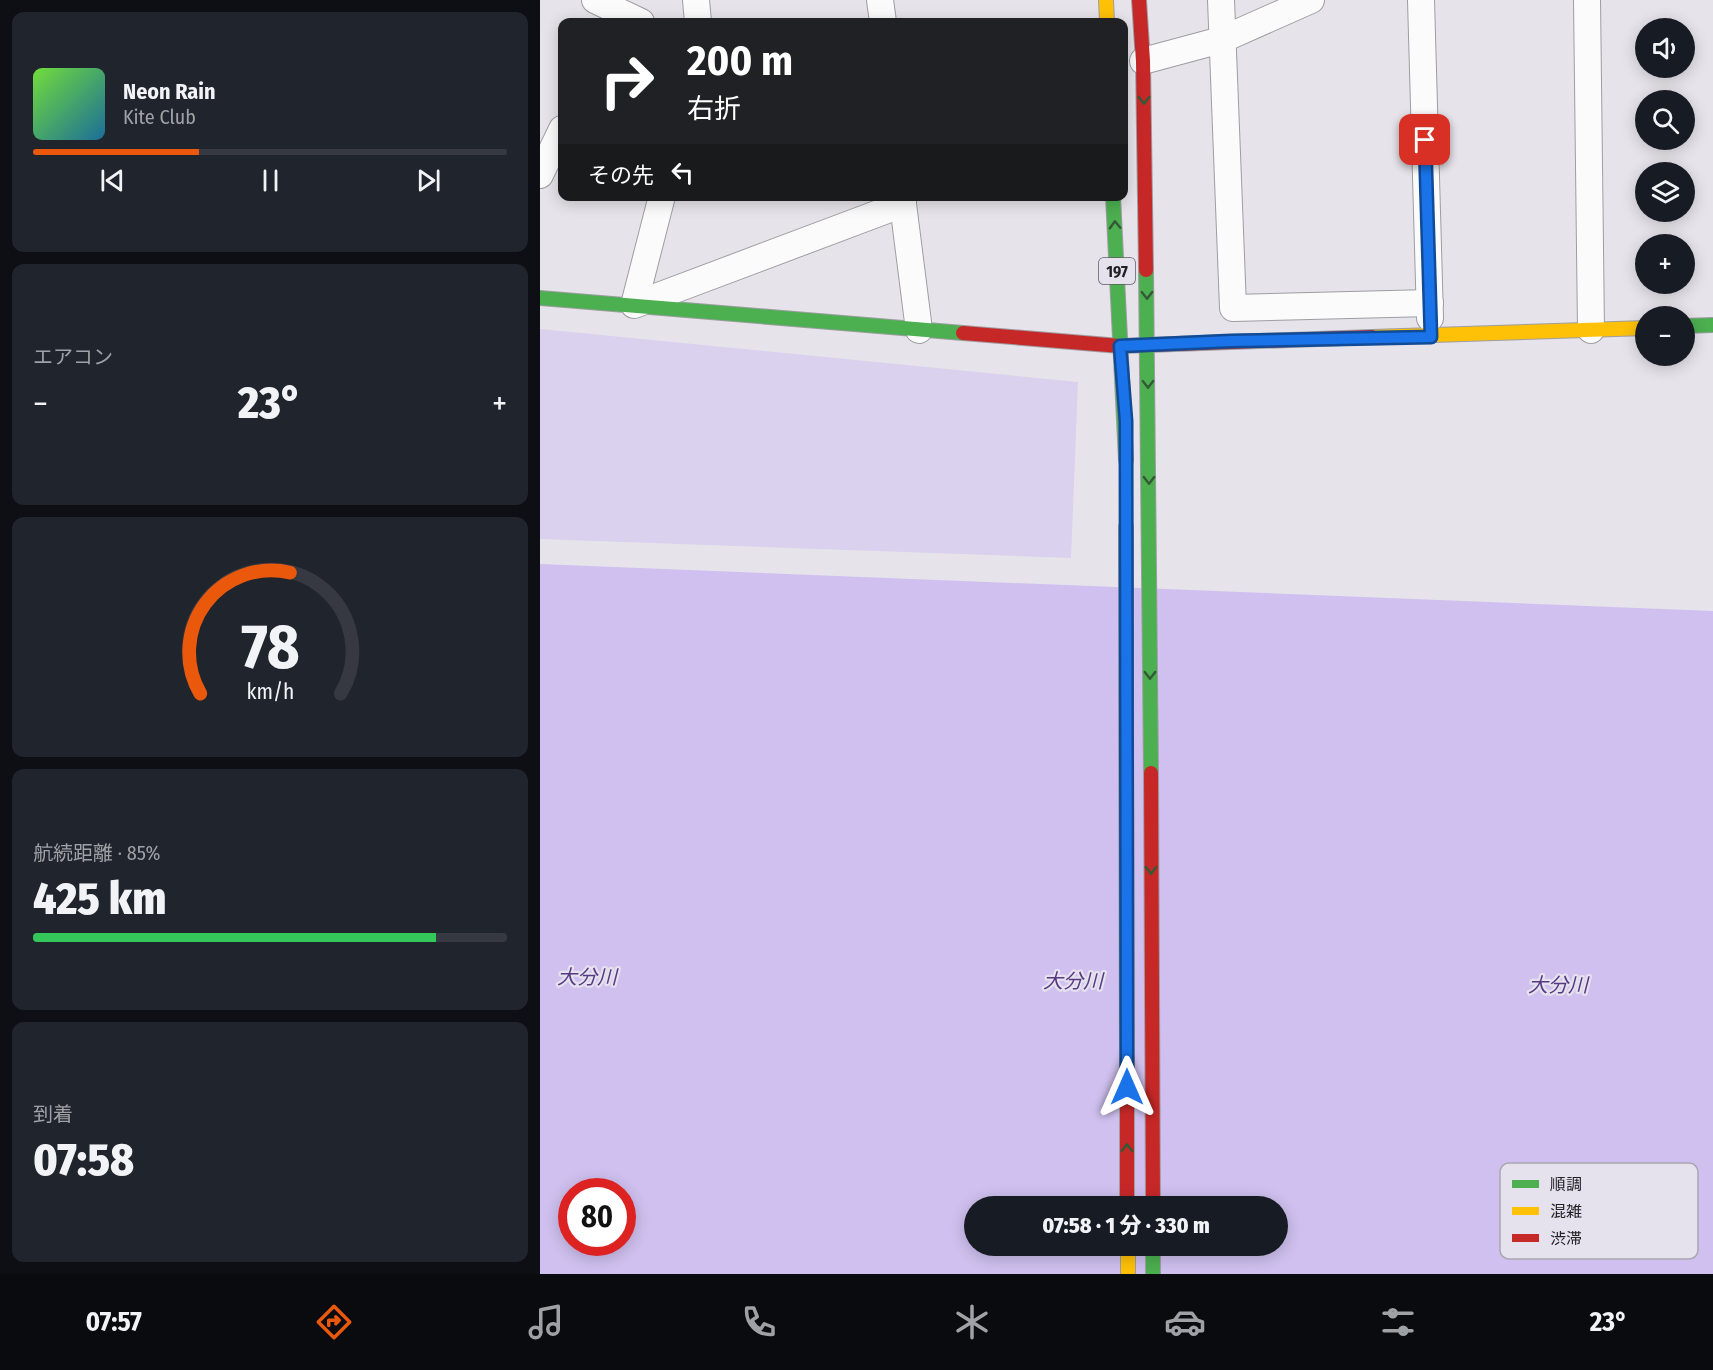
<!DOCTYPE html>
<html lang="ja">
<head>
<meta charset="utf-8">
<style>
  body { margin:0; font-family:"Fira Sans Condensed","Noto Sans JP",sans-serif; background:#20242c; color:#f1f3f6; height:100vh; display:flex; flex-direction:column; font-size:22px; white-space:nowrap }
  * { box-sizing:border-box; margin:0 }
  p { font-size:20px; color:#9ea1a6 }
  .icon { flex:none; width:33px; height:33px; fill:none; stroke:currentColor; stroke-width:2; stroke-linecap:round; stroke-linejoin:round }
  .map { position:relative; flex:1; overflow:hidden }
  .panel { display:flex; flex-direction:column; gap:12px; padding:12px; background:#0d0f14; width:540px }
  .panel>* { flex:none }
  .banner { position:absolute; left:18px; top:18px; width:570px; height:183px; border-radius:12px; box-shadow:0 3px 15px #0003; background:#202124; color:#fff; overflow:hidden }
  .fabs { position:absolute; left:1095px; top:18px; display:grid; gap:12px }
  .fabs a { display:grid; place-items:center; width:60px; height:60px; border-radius:50%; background:#171b24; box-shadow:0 3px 15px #0003; font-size:30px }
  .speed { position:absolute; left:18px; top:1178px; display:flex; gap:12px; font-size:30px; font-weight:700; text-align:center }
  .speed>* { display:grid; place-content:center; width:78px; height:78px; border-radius:50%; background:#171b24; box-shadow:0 3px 15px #0003; line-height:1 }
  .speed .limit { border:9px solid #d22; background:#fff; color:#111 }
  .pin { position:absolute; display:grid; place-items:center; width:51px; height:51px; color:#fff; margin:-26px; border-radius:12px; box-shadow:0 3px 9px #0006 }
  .me { position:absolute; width:66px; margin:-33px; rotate:0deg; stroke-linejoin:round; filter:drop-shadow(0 0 4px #0008) }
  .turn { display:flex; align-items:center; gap:21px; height:126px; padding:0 30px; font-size:27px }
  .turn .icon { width:78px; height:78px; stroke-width:2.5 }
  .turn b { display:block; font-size:42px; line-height:51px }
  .then { display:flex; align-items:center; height:57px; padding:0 30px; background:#0003; gap:12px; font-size:22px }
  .big { font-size:45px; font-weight:800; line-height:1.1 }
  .panel .card { flex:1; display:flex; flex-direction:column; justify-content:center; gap:9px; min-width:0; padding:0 21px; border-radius:12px; background:#20242c }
  .panel .dial { align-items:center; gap:0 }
  .dial svg { height:156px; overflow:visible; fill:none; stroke:#363941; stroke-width:7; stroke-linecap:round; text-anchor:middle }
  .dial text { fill:#f1f3f6; stroke:none }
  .song { display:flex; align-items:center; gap:18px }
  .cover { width:72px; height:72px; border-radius:9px; background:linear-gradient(135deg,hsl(100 70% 55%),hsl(200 70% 35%)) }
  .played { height:6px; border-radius:3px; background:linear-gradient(90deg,#ea580c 35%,#363941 35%) }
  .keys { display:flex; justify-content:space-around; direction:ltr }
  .heat { display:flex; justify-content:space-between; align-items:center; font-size:33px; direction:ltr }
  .charge { height:9px; border-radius:4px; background:linear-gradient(90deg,#34c759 85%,#363941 0) }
  .trip { position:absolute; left:424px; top:1196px; width:324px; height:60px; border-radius:30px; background:#171b24; box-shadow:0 3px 15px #0003; font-weight:800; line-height:60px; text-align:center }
  .menu { display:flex; height:96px; justify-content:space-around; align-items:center; background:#090b0e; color:#9ea1a6 }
  .menu .icon { width:42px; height:42px }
  .menu .selected { color:#ea580c }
  .menu b { font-size:27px; color:#f1f3f6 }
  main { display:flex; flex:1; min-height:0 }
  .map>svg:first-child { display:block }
  .green { fill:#d9d1ed }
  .water { fill:#cfc0ef; fill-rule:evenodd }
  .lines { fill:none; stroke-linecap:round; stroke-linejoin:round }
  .street-casing { stroke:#9e9da2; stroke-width:28 }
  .fast-casing { stroke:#9e9da2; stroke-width:16 }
  .slow-casing { stroke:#9e9da2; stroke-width:16 }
  .jam-casing { stroke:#9e9da2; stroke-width:16 }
  .street { stroke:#fbfbfc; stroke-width:26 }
  .fast { stroke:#4caf50; stroke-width:14 }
  .slow { stroke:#ffc107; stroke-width:14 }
  .jam { stroke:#c62828; stroke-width:14 }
  .oneway { stroke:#335a36 }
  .route-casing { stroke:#114b97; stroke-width:15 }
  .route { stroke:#1a73e8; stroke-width:10 }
  .labels { text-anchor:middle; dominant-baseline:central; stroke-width:4.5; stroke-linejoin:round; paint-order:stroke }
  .shield { fill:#e5e1ed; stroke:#5c5b61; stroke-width:1.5 }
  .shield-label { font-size:16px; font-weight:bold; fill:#222125 }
  .water-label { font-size:20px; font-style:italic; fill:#573986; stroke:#e5e1ed }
  .key { fill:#e5e1ed; stroke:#aaa7b1; stroke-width:1.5 }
  .key-label { font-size:16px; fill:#222125 }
</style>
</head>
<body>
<main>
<section class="panel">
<div class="card">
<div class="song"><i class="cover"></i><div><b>Neon Rain</b><p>Kite Club</p></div></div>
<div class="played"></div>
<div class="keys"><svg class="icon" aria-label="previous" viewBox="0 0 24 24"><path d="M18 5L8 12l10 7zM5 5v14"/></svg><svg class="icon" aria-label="pause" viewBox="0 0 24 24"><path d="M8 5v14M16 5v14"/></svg><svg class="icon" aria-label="next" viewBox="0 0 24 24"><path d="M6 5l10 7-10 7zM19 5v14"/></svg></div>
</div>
<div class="card"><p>エアコン</p>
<div class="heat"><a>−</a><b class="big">23°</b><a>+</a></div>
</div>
<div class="card dial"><svg viewBox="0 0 100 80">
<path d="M14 69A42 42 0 1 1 86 69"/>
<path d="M14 69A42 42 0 0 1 60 7" stroke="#ea580c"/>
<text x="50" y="56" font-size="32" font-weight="700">78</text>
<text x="50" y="72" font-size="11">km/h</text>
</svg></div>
<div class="card"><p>航続距離 · 85%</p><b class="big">425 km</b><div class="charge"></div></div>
<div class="card"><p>到着</p><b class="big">07:58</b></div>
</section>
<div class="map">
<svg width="1173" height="1274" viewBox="0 0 1173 1274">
  <rect width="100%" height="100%" fill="#e6e4ea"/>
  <path class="green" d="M 0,329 L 538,382 L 531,558 L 0,539 Z"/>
  <path class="water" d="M 0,564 L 1173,611 L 1173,1274 L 0,1274 ZM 32,1191 L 82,1191 L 82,1242 L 32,1242 ZM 435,1206 L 738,1206 L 738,1245 L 435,1245 Z"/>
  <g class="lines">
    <defs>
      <g id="street">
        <path d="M 55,0 L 101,22"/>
        <path d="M 156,0 L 158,22"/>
        <path d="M 340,0 L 343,22"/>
        <path d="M 681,0 L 693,308 L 890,303"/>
        <path d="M 881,0 L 890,318"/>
        <path d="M 1047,0 L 1051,330"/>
        <path d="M 603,61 L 681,40 L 771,0"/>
        <path d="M 0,175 L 22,129"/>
        <path d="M 363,204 L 379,330"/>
        <path d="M 97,304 L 363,204 L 363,196"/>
        <path d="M 94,305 L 122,196"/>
      </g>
      <g id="fast">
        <path d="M 573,196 L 586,460"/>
        <path d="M 606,270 L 611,773"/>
        <path d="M 0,298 L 423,333"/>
        <path d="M 1144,326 L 1173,325"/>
        <path d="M 586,727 L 587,1079"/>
        <path d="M 613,1245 L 613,1274"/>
      </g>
      <g id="slow">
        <path d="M 566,0 L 567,22"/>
        <path d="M 832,337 L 1106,328"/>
        <path d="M 588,1245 L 588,1274"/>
      </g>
      <g id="jam">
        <path d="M 599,0 L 603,61 L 606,270"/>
        <path d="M 423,333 L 580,346 L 832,337"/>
        <path d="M 586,527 L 586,727"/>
        <path d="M 611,773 L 613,1206"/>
        <path d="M 587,1079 L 587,1206"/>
      </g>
    </defs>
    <use href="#street" class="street-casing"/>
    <use href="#fast" class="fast-casing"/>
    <use href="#slow" class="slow-casing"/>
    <use href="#jam" class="jam-casing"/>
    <use href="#street" class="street"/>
    <use href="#fast" class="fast"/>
    <use href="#slow" class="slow"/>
    <use href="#jam" class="jam"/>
  </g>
  <defs><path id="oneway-chevron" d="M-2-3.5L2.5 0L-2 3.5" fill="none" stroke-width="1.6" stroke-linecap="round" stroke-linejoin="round" transform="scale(1.5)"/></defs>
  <g class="oneway">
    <use href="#oneway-chevron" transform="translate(604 100) rotate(89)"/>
    <use href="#oneway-chevron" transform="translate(575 225) rotate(-92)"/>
    <use href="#oneway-chevron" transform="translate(607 295) rotate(89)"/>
    <use href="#oneway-chevron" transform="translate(608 384) rotate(89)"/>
    <use href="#oneway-chevron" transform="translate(609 480) rotate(90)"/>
    <use href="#oneway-chevron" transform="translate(610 675) rotate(90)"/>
    <use href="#oneway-chevron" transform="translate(611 870) rotate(90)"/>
    <use href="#oneway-chevron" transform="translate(587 1148) rotate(-90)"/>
  </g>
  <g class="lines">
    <defs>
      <path id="route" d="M 587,1087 L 586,421 L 580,346 L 691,341 L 891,337 L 885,140"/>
    </defs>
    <use href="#route" class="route-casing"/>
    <use href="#route" class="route"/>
  </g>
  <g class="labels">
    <rect class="shield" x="559" y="258" width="36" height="26" rx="4.5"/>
    <g class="shield-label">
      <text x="577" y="271">197</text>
    </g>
    <g class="water-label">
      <text x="47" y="977">大分川</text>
      <text x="533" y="981">大分川</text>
      <text x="1018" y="985">大分川</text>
    </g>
  </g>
  <rect x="960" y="1163" width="198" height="96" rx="9" class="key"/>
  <rect x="972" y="1180" width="27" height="8" fill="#4caf50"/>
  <rect x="972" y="1207" width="27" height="8" fill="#ffc107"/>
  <rect x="972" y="1234" width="27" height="8" fill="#c62828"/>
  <g class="key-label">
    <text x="1010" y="1190">順調</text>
    <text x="1010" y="1217">混雑</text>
    <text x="1010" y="1244">渋滞</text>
  </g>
</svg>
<div class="fabs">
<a><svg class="icon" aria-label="sound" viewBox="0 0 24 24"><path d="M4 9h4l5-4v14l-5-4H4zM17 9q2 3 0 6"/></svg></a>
<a><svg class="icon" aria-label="search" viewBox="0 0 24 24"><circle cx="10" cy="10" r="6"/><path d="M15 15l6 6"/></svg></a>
<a><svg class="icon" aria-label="layers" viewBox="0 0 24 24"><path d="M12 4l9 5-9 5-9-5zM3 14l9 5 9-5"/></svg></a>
<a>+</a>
<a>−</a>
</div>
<div class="speed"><div class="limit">80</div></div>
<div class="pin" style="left:885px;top:140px;background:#d93025"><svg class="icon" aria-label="arrive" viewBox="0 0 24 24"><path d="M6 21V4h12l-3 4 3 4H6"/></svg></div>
<svg class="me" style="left:587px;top:1087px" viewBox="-20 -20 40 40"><path d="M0-17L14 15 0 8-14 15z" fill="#1a73e8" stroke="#fff" stroke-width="4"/></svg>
<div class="trip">07:58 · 1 分 · 330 m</div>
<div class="banner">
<div class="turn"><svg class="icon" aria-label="right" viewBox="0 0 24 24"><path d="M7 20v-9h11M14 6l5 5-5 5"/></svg><div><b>200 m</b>右折</div></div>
<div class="then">その先<svg class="icon" aria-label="left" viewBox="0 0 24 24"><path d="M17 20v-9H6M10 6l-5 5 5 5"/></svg></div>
</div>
</div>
</main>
<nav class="menu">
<b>07:57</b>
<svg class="icon selected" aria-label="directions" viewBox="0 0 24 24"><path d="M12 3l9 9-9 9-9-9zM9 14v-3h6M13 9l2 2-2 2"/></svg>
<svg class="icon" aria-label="music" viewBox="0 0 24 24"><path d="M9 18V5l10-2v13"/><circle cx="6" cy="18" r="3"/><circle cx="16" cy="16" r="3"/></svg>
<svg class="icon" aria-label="phone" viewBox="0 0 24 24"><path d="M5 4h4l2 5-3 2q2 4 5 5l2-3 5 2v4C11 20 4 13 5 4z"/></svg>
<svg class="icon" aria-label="climate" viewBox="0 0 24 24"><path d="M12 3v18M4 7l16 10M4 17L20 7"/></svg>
<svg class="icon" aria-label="car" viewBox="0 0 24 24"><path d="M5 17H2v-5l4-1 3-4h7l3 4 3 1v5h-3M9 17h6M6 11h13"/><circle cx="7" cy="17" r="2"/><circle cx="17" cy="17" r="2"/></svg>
<svg class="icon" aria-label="filters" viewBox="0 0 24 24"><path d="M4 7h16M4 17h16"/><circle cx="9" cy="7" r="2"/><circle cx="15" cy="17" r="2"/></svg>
<b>23°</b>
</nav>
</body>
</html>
